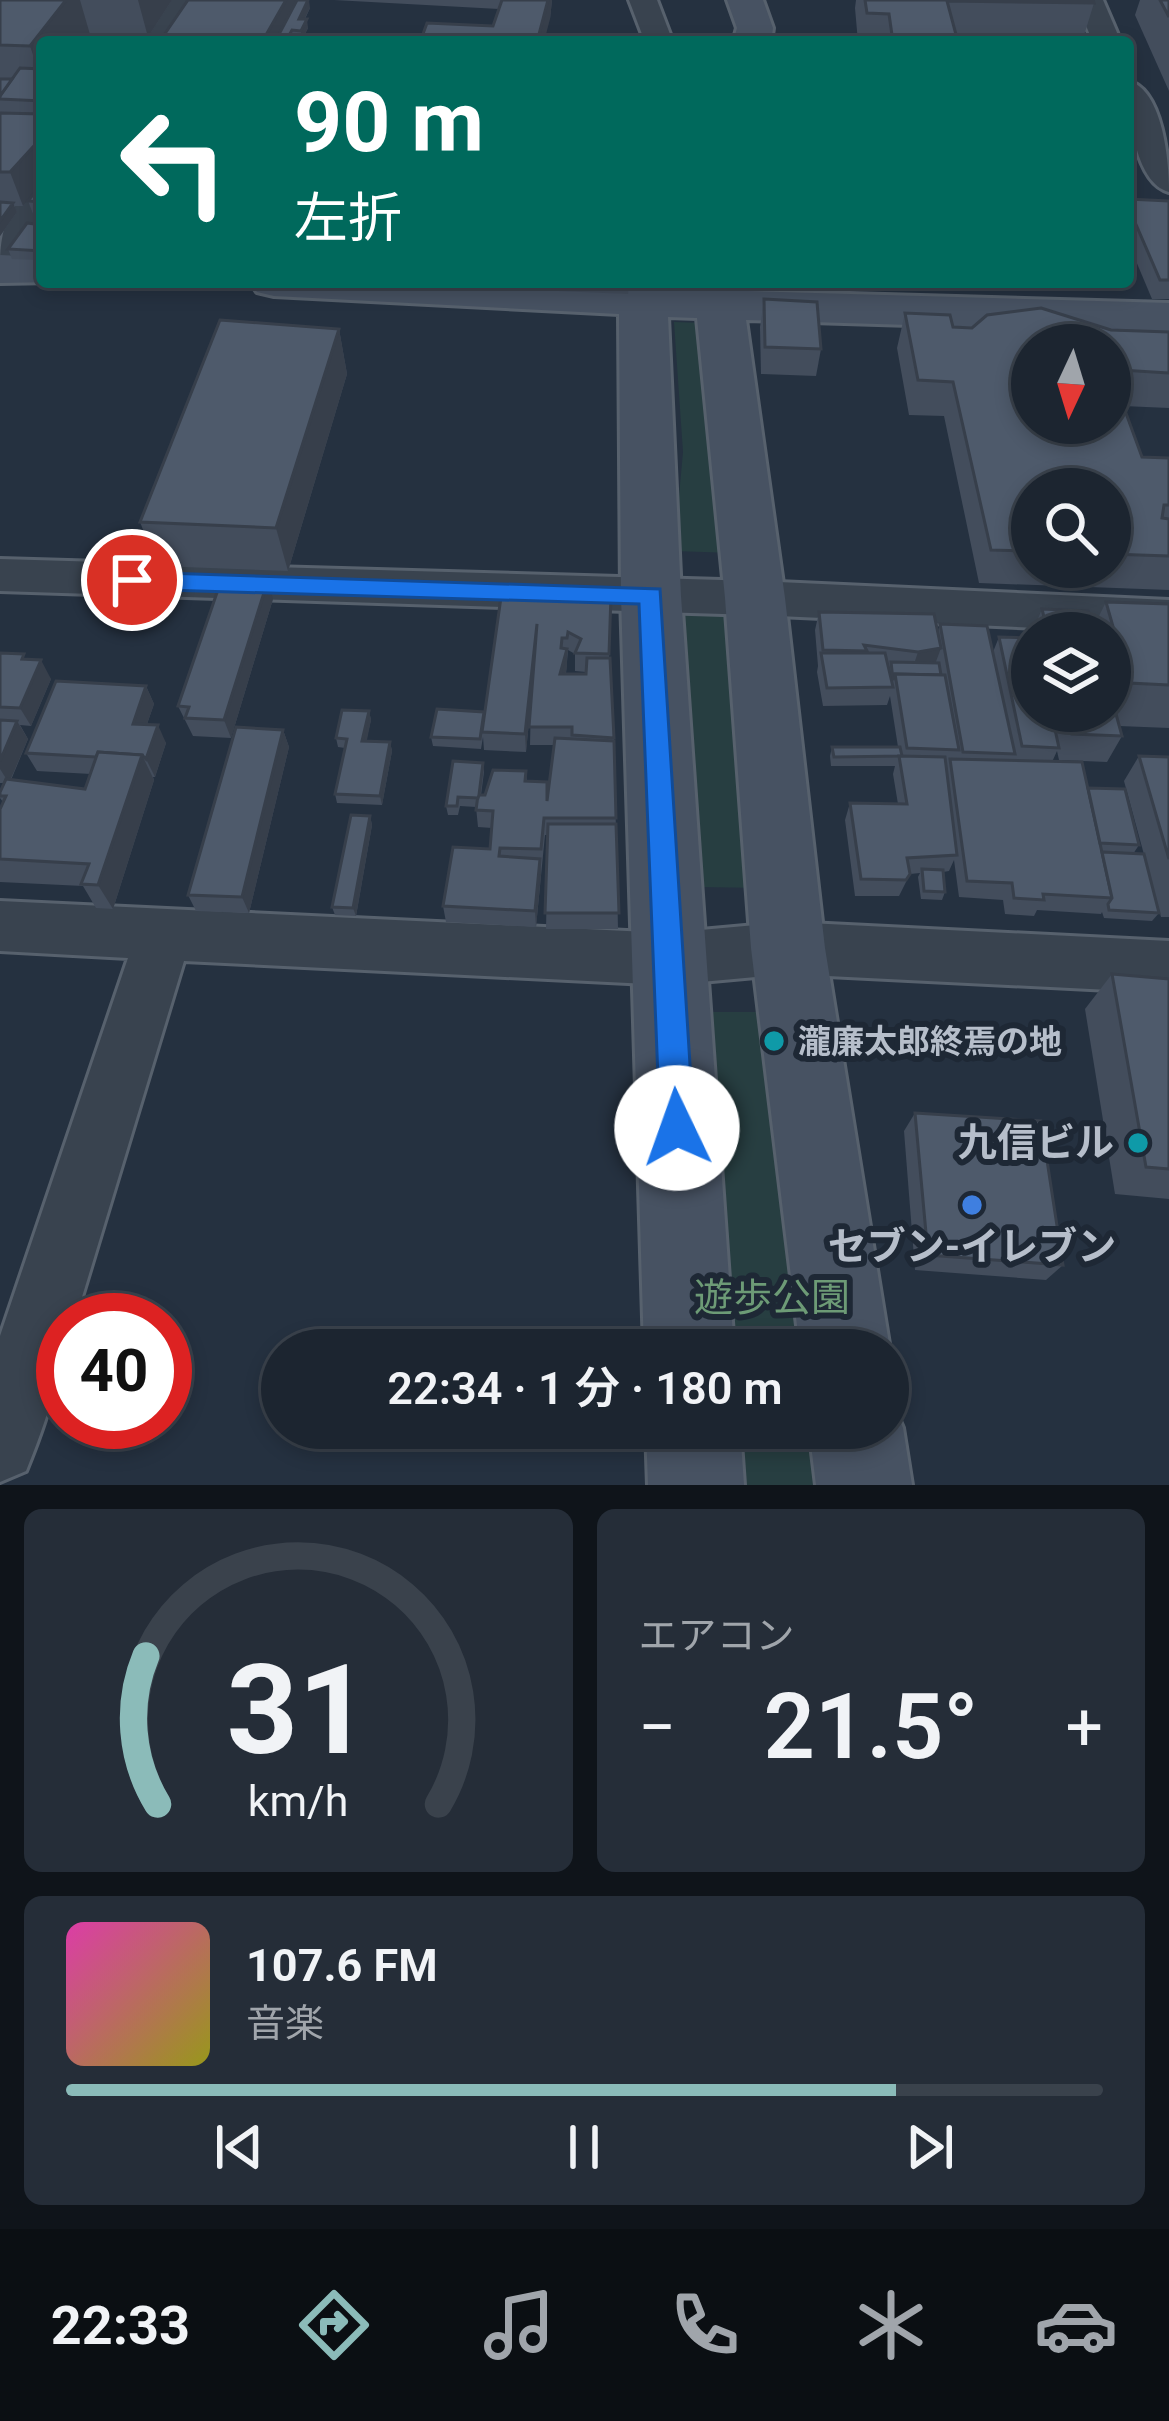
<!DOCTYPE html>
<html lang="ja">
<head>
<meta charset="utf-8">
<style>
  body { margin:0; font-family:Roboto,"Noto Sans JP",sans-serif; background:#252d38; color:#f1f3f6; height:100vh; display:flex; flex-direction:column; font-size:45px; white-space:nowrap }
  * { box-sizing:border-box; margin:0 }
  p { font-size:39px; color:#a0a5ab }
  .icon { flex:none; width:66px; height:66px; fill:none; stroke:currentColor; stroke-width:2; stroke-linecap:round; stroke-linejoin:round }
  .map { position:relative; height:1485px; overflow:hidden }
  .panel { display:flex; flex-direction:column; gap:24px; padding:24px; background:#0f141a; flex:1 }
  .panel>* { flex:none }
  .top-card { position:absolute; left:36px; top:36px; width:1098px; height:252px; border-radius:12px; box-shadow:0 6px 18px #0003,0 0 0 3px #3a424c; background:#00695c; color:#fff; overflow:hidden }
  .needle { width:78px; rotate:184deg }
  .fabs { position:absolute; left:1011px; top:324px; display:grid; gap:24px }
  .fabs a { display:grid; place-items:center; width:120px; height:120px; border-radius:50%; background:#1c2530; box-shadow:0 6px 18px #0003,0 0 0 3px #3a424c; font-size:60px }
  .speed { position:absolute; left:36px; top:1293px; display:flex; gap:24px; font-size:60px; font-weight:700; text-align:center }
  .speed>* { display:grid; place-content:center; width:156px; height:156px; border-radius:50%; background:#1c2530; box-shadow:0 6px 18px #0003,0 0 0 3px #3a424c; line-height:1 }
  .speed .limit { border:18px solid #d22; background:#fff; color:#111 }
  .pin { position:absolute; display:grid; place-items:center; width:102px; height:102px; color:#fff; margin:-51px; border:6px solid #fff; border-radius:50%; box-shadow:0 3px 12px #0007 }
  .me { position:absolute; width:132px; margin:-66px; rotate:357deg; stroke-linejoin:round; filter:drop-shadow(0 0 9px #0008) }
  .turn { display:flex; align-items:center; gap:42px; height:252px; padding:0 60px; font-size:54px }
  .turn .icon { width:156px; height:156px; stroke-width:2.5 }
  .turn b { display:block; font-size:84px; line-height:102px }
  .big { font-size:90px; font-weight:600; line-height:1.1 }
  .panel .tile { flex:1; display:flex; flex-direction:column; justify-content:center; gap:18px; min-width:0; padding:0 42px; border-radius:18px; background:#252d38 }
  .panel .dial { align-items:center; gap:0 }
  .dial svg { height:312px; overflow:visible; fill:none; stroke:#3a424c; stroke-width:7; stroke-linecap:round; text-anchor:middle }
  .dial text { fill:#f1f3f6; stroke:none }
  .song { display:flex; align-items:center; gap:36px }
  .cover { width:144px; height:144px; border-radius:18px; background:linear-gradient(135deg,hsl(320 70% 55%),hsl(60 70% 35%)) }
  .played { height:12px; border-radius:6px; background:linear-gradient(90deg,#8bbbb9 80%,#3a424c 80%) }
  .keys { display:flex; justify-content:space-around; direction:ltr }
  .heat { display:flex; justify-content:space-between; align-items:center; font-size:66px; direction:ltr }
  .panel .tiles { flex:1; display:grid; gap:24px; grid-template-columns:1fr 1fr }
  .tile:last-child { grid-column:span 2 }
  .trip { position:absolute; left:261px; top:1329px; width:648px; height:120px; border-radius:60px; background:#1c2530; box-shadow:0 6px 18px #0003,0 0 0 3px #3a424c; font-weight:600; line-height:120px; text-align:center }
  .dock { display:flex; height:192px; justify-content:space-around; align-items:center; background:#0b0f13; color:#a0a5ab }
  .dock .icon { width:84px; height:84px }
  .dock .active { color:#8bbbb9 }
  .dock b { font-size:54px; color:#f1f3f6 }
  .map>svg:first-child { display:block }
  .green { fill:#273e41 }
  .lines { fill:none; stroke-linecap:round; stroke-linejoin:round }
  .street-casing { stroke:#57616d; stroke-width:6 }
  .secondary-casing { stroke:#57616d; stroke-width:6 }
  .street { fill:#39434f; fill-rule:evenodd }
  .secondary { fill:#475262; fill-rule:evenodd }
  .wall { fill:#434d5c; fill-rule:evenodd }
  .shaded-wall { fill:#373f4b }
  .building { fill:#4e5a6b; stroke:#373f4b; stroke-width:3; fill-rule:evenodd }
  .route { fill:#1a73e8; stroke:#114b97; stroke-width:3 }
  .culture-dot { fill:#0f9aa8; stroke:#1e2835; stroke-width:4.5 }
  .shop-dot { fill:#3f7fe0; stroke:#1e2835; stroke-width:4.5 }
  .labels { text-anchor:middle; dominant-baseline:central; stroke-width:12; stroke-linejoin:round; paint-order:stroke }
  .poi-label { font-size:33px; font-weight:bold; fill:#b6beca; stroke:#1e2835; text-anchor:start }
  .near-poi-label { font-size:39px; font-weight:bold; fill:#b6beca; stroke:#1e2835; text-anchor:end }
  .near-park-label { font-size:39px; fill:#6d9b76; stroke:#1e2835 }
</style>
</head>
<body>
<div class="map">
<svg width="1169" height="1485" viewBox="0 0 1169 1485">
  <rect width="100%" height="100%" fill="#253140"/>
  <g class="green">
    <path d="M 674,322 L 706,323 L 732,553 L 674,551 L 683,452 Z"/>
    <path d="M 680,614 L 740,614 L 768,888 L 697,887 Z"/>
    <path d="M 709,1012 L 784,1012 L 821,1350 L 732,1350 Z"/>
    <path d="M 737,1428 L 829,1428 L 836,1485 L 741,1485 Z"/>
  </g>
  <g class="lines">
    <defs>
      <g id="street">
        <path d="M 169,0 L 197,0 L 171,42 L 143,42 Z"/>
        <path d="M 629,0 L 657,0 L 673,42 L 645,42 Z"/>
        <path d="M 1075,0 L 1103,0 L 1121,42 L 1093,42 Z"/>
        <path d="M 1128,81 C 1163,89 1169,162 1169,192 C 1134,183 1128,111 1128,81 Z"/>
        <path d="M 42,188 L 42,221 L 13,260 L 0,263 C 0,233 8,196 42,188 Z"/>
        <path d="M 0,559 L 755,581 L 1169,600 L 1169,634 L 755,615 L 0,591 Z"/>
        <path d="M 0,901 L 668,933 L 788,922 L 1169,941 L 1169,993 L 788,974 L 668,985 L 184,961 L 75,1320 L 63,1320 C 63,1372 46,1422 26,1471 L 0,1482 L 0,1336 L 128,958 L 0,951 Z"/>
      </g>
      <g id="secondary">
        <path d="M 727,0 L 763,0 L 773,28 L 771,42 L 733,42 L 737,28 Z"/>
        <path d="M 0,255 L 42,257 L 42,282 L 54,282 L 0,283 Z"/>
        <path d="M 250,282 L 672,282 L 670,288 L 700,289 L 700,282 L 748,282 L 747,291 L 1169,303 L 1169,333 L 746,320 L 785,598 L 825,948 L 890,1350 L 888,1356 L 888,1350 L 800,1350 L 751,948 L 725,598 L 697,318 L 668,317 L 681,596 L 734,1350 L 644,1350 L 621,596 L 619,314 L 274,296 L 257,292 Z"/>
        <path d="M 889,1395 L 903,1428 L 912,1485 L 816,1485 L 809,1428 L 888,1428 Z"/>
        <path d="M 646,1428 L 740,1428 L 744,1485 L 648,1485 Z"/>
      </g>
    </defs>
    <use href="#street" class="street-casing"/>
    <use href="#secondary" class="secondary-casing"/>
    <use href="#street" class="street"/>
    <use href="#secondary" class="secondary"/>
  </g>
  <g class="wall">
    <path d="M 0,0 L 172,0 L 148,37 L 90,35 L 91,38 L 88,42 L 42,42 L 42,260 L 12,259 L 8,249 L 37,224 L 28,201 L 35,192 L 23,206 L 14,206 L 17,212 L 0,236 Z"/>
    <path d="M 334,0 L 552,0 L 550,19 L 493,26 L 499,9 Z"/>
    <path d="M 856,0 L 1093,0 L 1094,3 L 1082,42 L 858,42 L 855,8 Z"/>
    <path d="M 1140,0 L 1169,0 L 1169,91 L 1135,15 Z"/>
    <path d="M 310,8 L 305,19 L 308,28 L 302,40 L 293,39 L 292,42 L 163,42 L 162,38 Z"/>
    <path d="M 1128,199 L 1169,201 L 1169,299 L 1152,299 L 1128,242 Z"/>
    <path d="M 559,282 L 629,282 L 628,294 L 559,291 Z"/>
    <path d="M 764,299 L 821,349 L 816,376 L 761,374 L 760,327 Z"/>
    <path d="M 905,313 L 953,327 L 1169,332 L 1169,408 L 1123,406 L 1142,457 L 1169,458 L 1169,590 L 979,583 L 944,416 L 909,415 L 897,348 ZM 1032,489 L 1110,489 L 1110,567 L 1032,567 Z"/>
    <path d="M 339,329 L 347,374 L 288,571 L 157,566 L 140,522 Z"/>
    <path d="M 502,590 L 611,595 L 609,658 L 614,738 L 618,929 L 546,929 L 548,835 L 545,835 L 536,927 L 446,922 L 443,906 L 490,849 L 492,828 L 478,827 L 476,807 L 460,806 L 458,815 L 448,815 L 446,806 L 483,763 L 484,772 L 481,795 L 485,795 L 526,771 L 527,781 L 547,800 L 554,745 L 530,745 L 531,701 L 526,752 L 484,750 L 483,737 L 481,749 L 433,746 L 431,737 L 484,717 ZM 568,650 L 575,654 L 575,671 L 586,672 L 586,674 L 566,674 Z"/>
    <path d="M 273,599 L 231,738 L 193,736 L 178,706 Z"/>
    <path d="M 1106,602 L 1169,604 L 1169,728 L 1119,726 L 1122,736 L 1107,762 L 1059,760 L 1057,751 L 1052,762 L 1088,788 L 1139,845 L 1133,854 L 1159,913 L 1152,921 L 1104,918 L 1102,912 L 1101,914 L 1037,910 L 1034,916 L 1005,914 L 1003,900 L 959,897 L 954,860 L 949,871 L 943,872 L 945,892 L 942,900 L 921,899 L 918,877 L 920,873 L 910,874 L 899,896 L 855,896 L 845,820 L 850,803 L 898,804 L 893,774 L 895,766 L 831,766 L 830,756 L 832,747 L 898,747 L 890,696 L 887,705 L 823,706 L 817,672 L 818,666 L 815,630 L 819,612 L 938,631 L 940,624 L 993,652 L 999,637 L 1032,638 L 1032,633 L 1032,711 L 1110,711 L 1110,633 L 1032,633 L 1042,609 L 1093,628 Z"/>
    <path d="M 0,653 L 27,660 L 51,679 L 31,726 L 20,725 L 28,739 L 11,780 L 85,789 L 91,774 L 37,771 L 26,753 L 146,686 L 154,704 L 147,724 L 166,743 L 155,777 L 153,777 L 154,780 L 113,909 L 96,908 L 83,886 L 0,882 L 0,809 L 3,802 L 0,798 L 0,792 L 4,783 L 0,783 Z"/>
    <path d="M 369,711 L 371,720 L 366,741 L 390,742 L 392,751 L 382,805 L 337,803 L 335,794 L 345,748 L 338,747 L 336,738 Z"/>
    <path d="M 283,730 L 289,747 L 249,913 L 196,911 L 188,895 Z"/>
    <path d="M 1139,756 L 1169,757 L 1169,917 L 1161,917 L 1124,781 Z"/>
    <path d="M 370,816 L 372,825 L 356,916 L 335,915 L 332,907 Z"/>
    <path d="M 1112,974 L 1169,979 L 1169,1199 L 1115,1194 L 1085,1009 Z"/>
    <path d="M 915,1113 L 1063,1265 L 1046,1280 L 915,1270 L 904,1131 Z"/>
  </g>
  <g class="shaded-wall">
    <path d="M 66,0 L 80,0 L 91,38 L 88,42 L 42,42 L 42,81 L 30,46 Z"/>
    <path d="M 138,0 L 172,0 L 148,37 Z"/>
    <path d="M 286,0 L 298,0 L 276,42 L 262,42 Z"/>
    <path d="M 309,0 L 310,8 L 300,28 L 299,19 Z"/>
    <path d="M 548,0 L 552,0 L 550,19 L 544,42 L 537,42 Z"/>
    <path d="M 307,19 L 308,28 L 302,40 L 301,31 Z"/>
    <path d="M 42,137 L 42,184 L 23,206 L 10,172 Z"/>
    <path d="M 13,203 L 17,212 L 0,236 L 0,221 Z"/>
    <path d="M 339,329 L 347,374 L 288,571 L 276,528 Z"/>
    <path d="M 268,580 L 273,599 L 231,738 L 224,720 Z"/>
    <path d="M 537,624 L 537,643 L 526,752 L 525,734 Z"/>
    <path d="M 941,648 L 934,667 L 912,670 L 918,652 Z"/>
    <path d="M 567,649 L 567,667 L 561,692 L 560,674 Z"/>
    <path d="M 41,660 L 51,679 L 31,726 L 20,708 Z"/>
    <path d="M 146,686 L 154,704 L 141,741 L 133,724 Z"/>
    <path d="M 369,711 L 371,720 L 365,750 L 362,741 Z"/>
    <path d="M 17,721 L 28,739 L 9,783 L 0,769 L 0,761 Z"/>
    <path d="M 158,725 L 166,743 L 155,777 L 146,759 Z"/>
    <path d="M 283,730 L 289,747 L 249,913 L 242,897 Z"/>
    <path d="M 390,742 L 392,751 L 382,805 L 380,796 Z"/>
    <path d="M 142,755 L 154,780 L 113,909 L 98,885 Z"/>
    <path d="M 370,816 L 372,825 L 356,916 L 353,908 Z"/>
    <path d="M 540,859 L 541,875 L 536,927 L 535,911 Z"/>
  </g>
  <g class="building">
    <path d="M 0,0 L 66,0 L 30,46 L 0,45 Z"/>
    <path d="M 188,0 L 286,0 L 262,42 L 162,38 Z"/>
    <path d="M 297,0 L 308,0 L 299,19 L 307,19 L 301,31 L 292,30 L 286,41 L 276,40 Z"/>
    <path d="M 502,0 L 548,0 L 537,42 L 420,42 L 427,23 L 493,26 Z"/>
    <path d="M 865,0 L 1093,0 L 1094,3 L 947,1 L 958,42 L 893,42 L 889,14 L 867,13 Z"/>
    <path d="M 1160,0 L 1169,0 L 1169,17 Z"/>
    <path d="M 20,68 L 42,69 L 42,101 L 0,99 L 0,96 Z"/>
    <path d="M 0,79 L 12,79 L 0,96 Z"/>
    <path d="M 0,113 L 42,114 L 42,137 L 10,172 L 0,172 Z"/>
    <path d="M 42,183 L 42,202 L 28,201 Z"/>
    <path d="M 1128,199 L 1169,201 L 1169,280 L 1160,280 L 1128,206 Z"/>
    <path d="M 0,202 L 13,203 L 0,221 Z"/>
    <path d="M 27,223 L 42,225 L 42,251 L 8,249 Z"/>
    <path d="M 764,299 L 817,302 L 821,349 L 765,347 Z"/>
    <path d="M 1041,308 L 1111,330 L 1169,332 L 1169,373 L 1121,370 L 1115,383 L 1142,457 L 1169,458 L 1169,505 L 1164,505 L 1162,518 L 1169,519 L 1169,556 L 1110,554 L 1110,489 L 1032,489 L 1032,551 L 991,550 L 953,382 L 918,380 L 905,313 L 950,315 L 953,327 L 972,328 L 987,315 ZM 1032,345 L 1110,345 L 1110,423 L 1032,423 Z"/>
    <path d="M 220,320 L 339,329 L 276,528 L 140,522 Z"/>
    <path d="M 222,578 L 268,580 L 224,720 L 185,718 L 189,707 L 178,706 Z"/>
    <path d="M 502,590 L 611,595 L 609,654 L 575,653 L 581,639 L 568,632 L 567,638 L 562,638 L 561,648 L 567,649 L 560,674 L 586,674 L 587,658 L 610,658 L 614,738 L 572,735 L 572,727 L 529,727 L 537,624 L 525,734 L 482,732 Z"/>
    <path d="M 1106,602 L 1169,604 L 1169,685 L 1129,683 Z"/>
    <path d="M 1042,609 L 1088,611 L 1094,633 L 1048,633 Z"/>
    <path d="M 819,612 L 934,614 L 941,648 L 918,652 L 864,645 L 867,651 L 823,650 Z"/>
    <path d="M 940,624 L 987,626 L 1015,754 L 963,752 Z"/>
    <path d="M 999,637 L 1032,638 L 1032,711 L 1051,711 L 1059,748 L 1022,746 Z"/>
    <path d="M 0,653 L 24,654 L 22,659 L 41,660 L 20,708 L 0,707 Z"/>
    <path d="M 821,653 L 885,653 L 893,687 L 827,688 Z"/>
    <path d="M 891,662 L 939,663 L 941,675 L 895,674 L 893,680 Z"/>
    <path d="M 895,674 L 945,675 L 959,750 L 907,748 Z"/>
    <path d="M 56,681 L 146,686 L 133,724 L 158,725 L 146,759 L 142,755 L 98,752 L 96,757 L 26,753 Z"/>
    <path d="M 1110,692 L 1122,736 L 1072,734 L 1067,711 L 1110,711 Z"/>
    <path d="M 437,709 L 484,712 L 480,739 L 431,737 Z"/>
    <path d="M 342,710 L 369,711 L 362,741 L 390,742 L 380,796 L 335,794 L 347,739 L 336,738 Z"/>
    <path d="M 0,720 L 17,721 L 0,761 Z"/>
    <path d="M 236,727 L 283,730 L 242,897 L 188,895 Z"/>
    <path d="M 555,738 L 614,741 L 616,818 L 544,818 L 541,849 L 500,848 L 499,856 L 540,859 L 535,911 L 443,906 L 453,847 L 490,849 L 493,811 L 476,810 L 478,795 L 485,795 L 493,770 L 526,771 L 525,781 L 547,782 L 547,801 Z"/>
    <path d="M 832,747 L 900,747 L 902,756 L 834,757 Z"/>
    <path d="M 98,752 L 142,755 L 98,885 L 81,884 L 89,864 L 0,859 L 0,809 L 6,796 L 0,796 L 0,792 L 6,779 L 85,789 Z"/>
    <path d="M 899,756 L 945,757 L 957,855 L 907,858 L 910,874 L 906,880 L 861,879 L 850,803 L 907,804 Z"/>
    <path d="M 1139,756 L 1169,757 L 1169,859 Z"/>
    <path d="M 950,759 L 1082,762 L 1112,898 L 1043,894 L 1044,900 L 1014,898 L 1012,883 L 967,881 Z"/>
    <path d="M 453,761 L 483,763 L 479,795 L 478,798 L 458,797 L 457,806 L 446,806 Z"/>
    <path d="M 1088,788 L 1125,789 L 1139,845 L 1100,843 Z"/>
    <path d="M 351,815 L 370,816 L 353,908 L 332,907 Z"/>
    <path d="M 548,824 L 616,824 L 619,913 L 545,913 Z"/>
    <path d="M 1102,852 L 1144,854 L 1159,913 L 1109,910 L 1108,904 L 1112,898 Z"/>
    <path d="M 922,869 L 943,870 L 945,892 L 924,891 Z"/>
    <path d="M 1112,974 L 1169,979 L 1169,1169 L 1146,1167 Z"/>
    <path d="M 915,1113 L 1041,1121 L 1063,1265 L 928,1255 Z"/>
  </g>
  <path class="route" d="M 132,572 L 660,589 L 694,1128 L 689,1140 L 677,1145 L 665,1140 L 660,1128 L 639,604 L 132,589 L 120,580 Z"/>
  <g class="culture-dot">
    <circle cx="774" cy="1041" r="12"/>
    <circle cx="1138" cy="1143" r="12"/>
  </g>
  <circle class="shop-dot" cx="972" cy="1205" r="12"/>
  <g class="labels">
    <g class="poi-label">
      <text x="798" y="1041">瀧廉太郎終焉の地</text>
    </g>
    <g class="near-poi-label">
      <text x="1114" y="1143">九信ビル</text>
      <text x="972" y="1247" text-anchor="middle">セブン-イレブン</text>
    </g>
    <g class="near-park-label">
      <text x="772" y="1298">遊歩公園</text>
    </g>
  </g>
</svg>
<div class="fabs">
<a><svg class="needle" viewBox="-14 -14 28 28"><path d="M0-13l5 13h-10z" fill="#e53935"/><path d="M0 13l5-13h-10z" fill="#a0a5ab"/></svg></a>
<a><svg class="icon" aria-label="search" viewBox="0 0 24 24"><circle cx="10" cy="10" r="6"/><path d="M15 15l6 6"/></svg></a>
<a><svg class="icon" aria-label="layers" viewBox="0 0 24 24"><path d="M12 4l9 5-9 5-9-5zM3 14l9 5 9-5"/></svg></a>
</div>
<div class="speed"><div class="limit">40</div></div>
<div class="pin" style="left:132px;top:580px;background:#d93025"><svg class="icon" aria-label="arrive" viewBox="0 0 24 24"><path d="M6 21V4h12l-3 4 3 4H6"/></svg></div>
<svg class="me" style="left:677px;top:1128px" viewBox="-20 -20 40 40"><circle r="19" fill="#fff"/><path d="M0-13L10 11 0 6-10 11z" fill="#1a73e8"/></svg>
<div class="trip">22:34 · 1 分 · 180 m</div>
<div class="top-card">
<div class="turn"><svg class="icon" aria-label="left" viewBox="0 0 24 24"><path d="M17 20v-9H6M10 6l-5 5 5 5"/></svg><div><b>90 m</b>左折</div></div>
</div>
</div>
<section class="panel">
<div class="tiles">
<div class="tile dial"><svg viewBox="0 0 100 80">
<path d="M14 69A42 42 0 1 1 86 69"/>
<path d="M14 69A42 42 0 0 1 11 31" stroke="#8bbbb9"/>
<text x="50" y="56" font-size="32" font-weight="700">31</text>
<text x="50" y="72" font-size="11">km/h</text>
</svg></div>
<div class="tile"><p>エアコン</p>
<div class="heat"><a>−</a><b class="big">21.5°</b><a>+</a></div>
</div>
<div class="tile">
<div class="song"><i class="cover"></i><div><b>107.6 FM</b><p>音楽</p></div></div>
<div class="played"></div>
<div class="keys"><svg class="icon" aria-label="previous" viewBox="0 0 24 24"><path d="M18 5L8 12l10 7zM5 5v14"/></svg><svg class="icon" aria-label="pause" viewBox="0 0 24 24"><path d="M8 5v14M16 5v14"/></svg><svg class="icon" aria-label="next" viewBox="0 0 24 24"><path d="M6 5l10 7-10 7zM19 5v14"/></svg></div>
</div>
</div>
</section>
<nav class="dock">
<b>22:33</b>
<svg class="icon active" aria-label="directions" viewBox="0 0 24 24"><path d="M12 3l9 9-9 9-9-9zM9 14v-3h6M13 9l2 2-2 2"/></svg>
<svg class="icon" aria-label="music" viewBox="0 0 24 24"><path d="M9 18V5l10-2v13"/><circle cx="6" cy="18" r="3"/><circle cx="16" cy="16" r="3"/></svg>
<svg class="icon" aria-label="phone" viewBox="0 0 24 24"><path d="M5 4h4l2 5-3 2q2 4 5 5l2-3 5 2v4C11 20 4 13 5 4z"/></svg>
<svg class="icon" aria-label="climate" viewBox="0 0 24 24"><path d="M12 3v18M4 7l16 10M4 17L20 7"/></svg>
<svg class="icon" aria-label="car" viewBox="0 0 24 24"><path d="M5 17H2v-5l4-1 3-4h7l3 4 3 1v5h-3M9 17h6M6 11h13"/><circle cx="7" cy="17" r="2"/><circle cx="17" cy="17" r="2"/></svg>
</nav>
</body>
</html>
